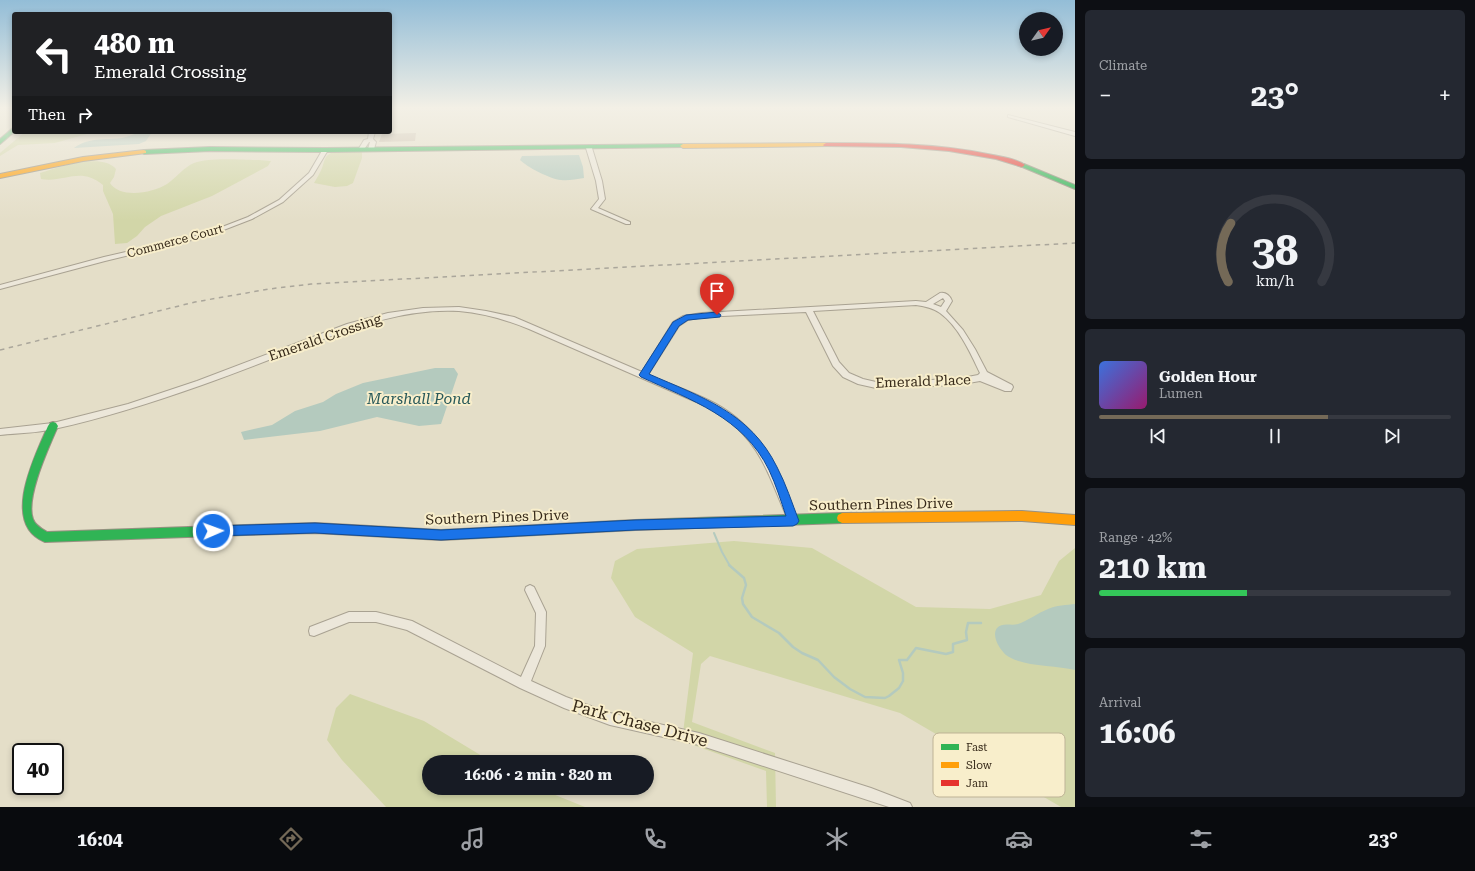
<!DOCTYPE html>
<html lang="en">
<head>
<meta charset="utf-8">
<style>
  body { margin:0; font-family:"Roboto Serif",serif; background:#242831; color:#f1f3f6; height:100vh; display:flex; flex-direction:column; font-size:15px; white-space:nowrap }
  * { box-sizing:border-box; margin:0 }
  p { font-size:13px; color:#9ea1a6 }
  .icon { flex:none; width:22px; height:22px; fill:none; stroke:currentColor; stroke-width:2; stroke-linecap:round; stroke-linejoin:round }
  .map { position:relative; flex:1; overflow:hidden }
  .sheet { display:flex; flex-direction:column; gap:10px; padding:10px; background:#0d0f14; width:400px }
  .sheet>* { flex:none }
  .top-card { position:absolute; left:12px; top:12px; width:380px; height:122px; border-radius:4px; box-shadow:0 2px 6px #0003; background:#202124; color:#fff; overflow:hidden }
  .needle { width:26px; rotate:56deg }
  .buttons { position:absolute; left:1019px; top:12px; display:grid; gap:8px }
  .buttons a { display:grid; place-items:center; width:44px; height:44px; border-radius:50%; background:#171b24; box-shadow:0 2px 6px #0003; font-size:20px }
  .speed { position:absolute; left:12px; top:743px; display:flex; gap:8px; font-size:20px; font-weight:700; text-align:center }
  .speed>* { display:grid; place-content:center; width:52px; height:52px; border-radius:50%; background:#171b24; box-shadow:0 2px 6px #0003; line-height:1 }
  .speed .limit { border:2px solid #111; border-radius:6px; background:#fff; color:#111 }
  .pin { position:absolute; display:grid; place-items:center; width:34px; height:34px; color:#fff; margin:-41px -17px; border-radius:50% 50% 50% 0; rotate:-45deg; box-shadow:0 0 4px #0007 }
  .pin .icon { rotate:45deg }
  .me { position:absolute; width:44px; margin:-22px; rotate:88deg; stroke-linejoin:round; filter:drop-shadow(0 0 3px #0008) }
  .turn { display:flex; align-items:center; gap:14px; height:84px; padding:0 16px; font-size:18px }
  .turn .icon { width:52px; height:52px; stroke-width:2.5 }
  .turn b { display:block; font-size:28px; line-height:34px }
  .then { display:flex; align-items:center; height:38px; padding:0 16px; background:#0003; gap:8px; font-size:15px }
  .big { font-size:30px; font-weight:700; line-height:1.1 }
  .sheet .widget { flex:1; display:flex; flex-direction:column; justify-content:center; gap:6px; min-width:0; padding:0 14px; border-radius:6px; background:#242831 }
  .sheet .dial { align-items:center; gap:0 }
  .dial svg { height:104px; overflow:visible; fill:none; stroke:#363941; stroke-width:7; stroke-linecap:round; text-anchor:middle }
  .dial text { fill:#f1f3f6; stroke:none }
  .song { display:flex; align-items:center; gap:12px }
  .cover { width:48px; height:48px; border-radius:6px; background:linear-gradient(135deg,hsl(220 70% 55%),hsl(320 70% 35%)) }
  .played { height:4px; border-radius:2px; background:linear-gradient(90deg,#746957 65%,#363941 65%) }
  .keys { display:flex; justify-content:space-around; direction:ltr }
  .heat { display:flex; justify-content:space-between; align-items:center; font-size:22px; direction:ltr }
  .charge { height:6px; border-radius:3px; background:linear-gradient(90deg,#34c759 42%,#363941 0) }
  .trip { position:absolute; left:422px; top:755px; width:232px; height:40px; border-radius:20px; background:#171b24; box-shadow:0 2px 6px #0003; font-weight:700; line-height:40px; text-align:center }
  .dock { display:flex; height:64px; justify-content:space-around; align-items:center; background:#090b0e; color:#9ea1a6 }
  .dock .icon { width:28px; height:28px }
  .dock .active { color:#746957 }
  .dock b { font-size:18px; color:#f1f3f6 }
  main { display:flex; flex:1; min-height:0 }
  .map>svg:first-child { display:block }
  .green { fill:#d2d6a8 }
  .water { fill:#b4cabe }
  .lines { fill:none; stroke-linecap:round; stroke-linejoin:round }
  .stream-far1 { stroke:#b4cabe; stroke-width:2 }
  .stream { stroke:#b4cabe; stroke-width:2.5 }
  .building { fill:#c8bba8 }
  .street-casing { stroke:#a9a292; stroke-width:2 }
  .fast-casing { stroke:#989182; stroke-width:2 }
  .slow-casing { stroke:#989182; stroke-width:2 }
  .jam-casing { stroke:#989182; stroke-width:2 }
  .street { fill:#ece7da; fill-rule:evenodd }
  .fast { fill:#30b455; fill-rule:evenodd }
  .slow { fill:#ff9f0a; fill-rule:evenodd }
  .jam { fill:#e5322d; fill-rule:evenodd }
  .rail { stroke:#aaa69b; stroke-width:1.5; stroke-dasharray:4.5 4.5; stroke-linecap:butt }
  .route { fill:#1a73e8; stroke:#114b97 }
  .labels { text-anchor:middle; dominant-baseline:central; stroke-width:4; stroke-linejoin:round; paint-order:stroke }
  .far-street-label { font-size:12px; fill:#372a1a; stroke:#f8eecb }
  .street-label { font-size:14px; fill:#372a1a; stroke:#f8eecb }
  .water-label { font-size:15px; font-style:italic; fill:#275859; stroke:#f8eecb }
  .near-street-label { font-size:17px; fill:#372a1a; stroke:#f8eecb }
  .key { fill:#f8eecb; stroke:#beb396; stroke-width:1 }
  .key-label { font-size:11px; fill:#372a1a }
</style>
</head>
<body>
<main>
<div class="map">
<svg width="1075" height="807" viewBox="0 0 1075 807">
  <rect width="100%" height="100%" fill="#e4dec8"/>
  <g class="green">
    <path d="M 25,132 L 94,132 L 55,143 L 18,145 L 0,156 L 0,153 Z"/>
    <path d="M 334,152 L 362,152 L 362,158 L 353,183 L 347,186 L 335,187 L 314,183 C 317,178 320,173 322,168 C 325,160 324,155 334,152 Z"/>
    <path d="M 259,160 L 271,161 L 268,166 L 212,196 L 161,216 L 145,227 L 137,236 L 127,243 L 115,244 L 113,214 L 103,191 L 103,185 C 80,166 65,183 41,179 L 40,173 C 59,167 102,152 116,169 L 114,177 L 110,183 C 120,199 153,193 167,184 C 176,178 184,167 194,163 C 209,157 243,160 259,160 Z"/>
    <path d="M 734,541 L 812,548 L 916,607 L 990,609 L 1041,595 L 1059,561 L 1075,548 L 1075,807 L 1061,807 L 900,713 L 710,656 L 701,664 L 692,722 L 775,753 L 776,807 L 767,807 L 766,771 L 682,741 L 693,653 L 635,617 L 611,578 L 615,561 L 637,549 Z"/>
    <path d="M 350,694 L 424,721 L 492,762 L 429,762 L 429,788 L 538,788 L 585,807 L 386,807 L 342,760 L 327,740 L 336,708 Z"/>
  </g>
  <g class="water">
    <path d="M 138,132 L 152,132 L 146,141 L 139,144 L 74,148 C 90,136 109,141 126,137 C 130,136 134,134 138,132 Z"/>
    <path d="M 579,155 L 583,167 L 584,178 C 576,179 568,181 561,180 C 550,179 527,167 520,160 L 522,156 Z"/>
    <path d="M 435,368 L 454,368 L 458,374 L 441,424 L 419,426 L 377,417 L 320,431 L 244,440 L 241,432 L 272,425 L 295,411 L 323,402 L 336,394 L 363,383 Z"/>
    <path d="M 1075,604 L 1075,670 C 1056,665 1022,667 1006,655 C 1000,650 991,636 997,628 C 1002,622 1011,626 1018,624 C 1027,621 1038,613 1048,609 C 1056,605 1067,605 1075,604 Z"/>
  </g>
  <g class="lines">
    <path class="stream-far1" d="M 714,533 L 722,552 L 730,566"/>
    <path class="stream" d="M 729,565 L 744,578 L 746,585 L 742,598 L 743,604 L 752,617 L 779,633 L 793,647 L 802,653 L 818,660 L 834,677 L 850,689 L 865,697 L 885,698 L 889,696 L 899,688 L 903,681 L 903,673 L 899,660 L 907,660 L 916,648 L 946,654 L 953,652 L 953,644 L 967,640 L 966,632 L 968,623 L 981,623"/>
  </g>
  <path class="building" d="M 416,133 L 415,141 L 379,142 L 382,134 Z"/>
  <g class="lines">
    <defs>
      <g id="street">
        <path d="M 1008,115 L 1075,132 L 1075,136 L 1008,117 Z"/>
        <path d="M 369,132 L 375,132 L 373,139 L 376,142 L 374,149 L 371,151 L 368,149 L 370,142 L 369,142 L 363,151 L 359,151 L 358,150 L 364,140 L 368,139 Z"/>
        <path d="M 589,146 L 592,148 L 602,181 L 605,199 L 598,208 L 630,222 L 630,224 L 626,224 L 591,209 L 599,199 L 596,181 L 586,148 Z"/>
        <path d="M 323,149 L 328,150 L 313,175 L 283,202 L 252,219 L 208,236 L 105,261 L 0,289 L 0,285 L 104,257 L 204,234 L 248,217 L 279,200 L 309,173 Z"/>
        <path d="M 940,293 C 946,292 950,296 952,301 L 946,311 L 963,330 L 975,349 L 987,372 L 1012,385 L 1013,387 L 1011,391 L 1005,391 L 980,381 L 957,385 L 876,388 L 858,384 L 843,377 L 833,366 L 806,312 L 702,317 L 688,320 L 679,326 L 648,375 C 669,384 696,393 716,404 C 763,430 779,473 798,521 L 796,524 L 793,525 L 790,524 C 773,488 766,454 735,426 C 728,419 718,414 710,408 L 529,329 C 507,320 483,313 459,311 C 407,308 358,326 310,344 C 274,358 238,372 202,385 C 154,402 104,418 54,429 C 37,433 18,433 0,435 L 0,429 L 53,423 L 128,404 L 197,381 L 347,324 L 388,313 L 423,308 L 459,307 L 486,311 L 514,317 L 642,372 L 673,322 L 683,316 L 702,313 L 916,301 L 926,302 ZM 943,298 L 945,301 L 941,307 L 933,304 ZM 916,305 C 924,306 933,308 940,313 C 959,327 970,352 980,373 L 978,375 L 957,379 L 876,382 L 863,379 L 849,373 L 839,362 L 813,311 Z"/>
        <path d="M 530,585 L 534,587 L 546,612 L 545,646 L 531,681 L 566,697 L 610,713 L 699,733 L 871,788 L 910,803 L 912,807 L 889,807 L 699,745 L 610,725 L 564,708 L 520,688 L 407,630 L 376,622 L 349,622 L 314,636 L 310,635 L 309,631 L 310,627 L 349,612 L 376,612 L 412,621 L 521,677 L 535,646 L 536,613 L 525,590 L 526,587 Z"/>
      </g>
      <g id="fast">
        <path d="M 14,127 L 14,132 L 0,144 L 0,139 Z"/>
        <path d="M 683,144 L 686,146 L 685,147 L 325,152 L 210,151 L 144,154 L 141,152 L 144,150 L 210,147 L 325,148 Z"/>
        <path d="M 1020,164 L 1024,164 L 1075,185 L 1075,189 L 1020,166 Z"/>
        <path d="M 53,422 L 56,423 L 58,426 C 49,447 25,498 33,519 C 35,525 42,529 47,532 L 245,525 L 249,527 L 250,530 L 249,533 L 245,535 L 45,542 C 0,524 35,456 48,426 L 50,423 Z"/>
        <path d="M 842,513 L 846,515 L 847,518 L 846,521 L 842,523 L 635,530 L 441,540 L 370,536 L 366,534 L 365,531 L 366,528 L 370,526 L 441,530 L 635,520 Z"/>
      </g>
      <g id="slow">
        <path d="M 826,143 L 829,145 L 828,146 L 683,148 L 680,146 L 683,144 Z"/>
        <path d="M 144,150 L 146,151 L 146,153 L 83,161 L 0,178 L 0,174 L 83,157 Z"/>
        <path d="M 1022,511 L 1075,515 L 1075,525 L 1022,521 L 842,523 L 838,521 L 837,518 L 838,515 L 842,513 Z"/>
        <path d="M 315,523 L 370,526 L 374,528 L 375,531 L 374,534 L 370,536 L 315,533 L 245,535 L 241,533 L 240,530 L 241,527 L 245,525 Z"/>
      </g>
      <path id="jam" d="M 826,143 C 882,143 938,143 993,155 C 1003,157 1017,159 1025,165 L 1022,167 L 996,159 L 949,151 L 901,147 L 824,146 L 823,145 Z"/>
    </defs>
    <use href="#street" class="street-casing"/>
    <use href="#fast" class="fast-casing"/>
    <use href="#slow" class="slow-casing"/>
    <use href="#jam" class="jam-casing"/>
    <use href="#street" class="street"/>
    <use href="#fast" class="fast"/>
    <use href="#slow" class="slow"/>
    <use href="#jam" class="jam"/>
    <path class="rail" d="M 0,350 L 195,302 L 269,289 L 311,284 L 1075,243"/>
  </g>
  <linearGradient id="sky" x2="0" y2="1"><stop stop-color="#93bdd7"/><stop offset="0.49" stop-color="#f3f0e6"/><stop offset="1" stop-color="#f3f0e6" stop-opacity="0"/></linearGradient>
  <rect width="1075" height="220" fill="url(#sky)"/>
  <path class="route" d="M 717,312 L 721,315 L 720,317 L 688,320 L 679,326 L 649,374 C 701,397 750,412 777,467 C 786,484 792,503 799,521 L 797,524 L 793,526 L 635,530 L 441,540 L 315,533 L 213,536 L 209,535 L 208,531 L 209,528 L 213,526 L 315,523 L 441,530 L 635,520 L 786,516 C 781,501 776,485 769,470 C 743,417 691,400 641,377 L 639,375 L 673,322 L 686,315 Z"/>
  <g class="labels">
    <g class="far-street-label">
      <text transform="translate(175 241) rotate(-15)">Commerce Court</text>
    </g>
    <g class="street-label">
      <text transform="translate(325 337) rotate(-19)">Emerald Crossing</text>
      <text transform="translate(923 381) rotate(-2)">Emerald Place</text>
      <text transform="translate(881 504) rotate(-1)">Southern Pines Drive</text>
      <text transform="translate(497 517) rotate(-2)">Southern Pines Drive</text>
    </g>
    <g class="water-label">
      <text x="419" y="399">Marshall Pond</text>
    </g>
    <g class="near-street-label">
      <text transform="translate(640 723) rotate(15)">Park Chase Drive</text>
    </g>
  </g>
  <rect x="933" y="733" width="132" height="64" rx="6" class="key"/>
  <rect x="941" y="744" width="18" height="6" fill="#30b455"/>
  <rect x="941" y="762" width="18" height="6" fill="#ff9f0a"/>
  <rect x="941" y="780" width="18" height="6" fill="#e5322d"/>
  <g class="key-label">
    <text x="966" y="751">Fast</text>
    <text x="966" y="769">Slow</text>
    <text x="966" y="787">Jam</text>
  </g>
</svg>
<div class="buttons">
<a><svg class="needle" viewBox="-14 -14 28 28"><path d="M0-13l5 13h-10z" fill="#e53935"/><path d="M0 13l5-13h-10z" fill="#9ea1a6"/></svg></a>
</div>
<div class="speed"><div class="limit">40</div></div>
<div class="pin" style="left:717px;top:315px;background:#d93025"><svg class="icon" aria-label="arrive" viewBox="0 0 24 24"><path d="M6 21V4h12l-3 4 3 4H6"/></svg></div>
<svg class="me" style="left:213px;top:531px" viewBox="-20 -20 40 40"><circle r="17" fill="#1a73e8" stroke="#fff" stroke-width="3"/><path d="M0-11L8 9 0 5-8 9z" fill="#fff"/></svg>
<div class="trip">16:06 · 2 min · 820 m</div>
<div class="top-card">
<div class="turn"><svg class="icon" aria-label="left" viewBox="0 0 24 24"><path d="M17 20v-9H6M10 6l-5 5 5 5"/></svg><div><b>480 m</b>Emerald Crossing</div></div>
<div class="then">Then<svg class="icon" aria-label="right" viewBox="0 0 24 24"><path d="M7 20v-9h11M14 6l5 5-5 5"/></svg></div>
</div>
</div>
<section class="sheet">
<div class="widget"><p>Climate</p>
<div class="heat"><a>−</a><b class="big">23°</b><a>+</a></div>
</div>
<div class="widget dial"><svg viewBox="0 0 100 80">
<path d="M14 69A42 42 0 1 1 86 69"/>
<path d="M14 69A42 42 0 0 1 16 24" stroke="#746957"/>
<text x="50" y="56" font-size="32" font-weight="700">38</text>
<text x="50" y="72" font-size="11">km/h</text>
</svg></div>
<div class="widget">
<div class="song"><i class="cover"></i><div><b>Golden Hour</b><p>Lumen</p></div></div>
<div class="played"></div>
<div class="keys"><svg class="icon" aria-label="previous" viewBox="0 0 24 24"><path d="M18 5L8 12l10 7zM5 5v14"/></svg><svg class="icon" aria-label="pause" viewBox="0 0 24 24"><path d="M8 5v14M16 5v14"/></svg><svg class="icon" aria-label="next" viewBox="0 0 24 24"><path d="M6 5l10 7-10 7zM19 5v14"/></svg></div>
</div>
<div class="widget"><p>Range · 42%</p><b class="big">210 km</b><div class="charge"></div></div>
<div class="widget"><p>Arrival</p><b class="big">16:06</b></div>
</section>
</main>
<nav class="dock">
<b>16:04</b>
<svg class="icon active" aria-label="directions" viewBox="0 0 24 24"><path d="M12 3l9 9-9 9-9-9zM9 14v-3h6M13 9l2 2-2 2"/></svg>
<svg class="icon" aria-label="music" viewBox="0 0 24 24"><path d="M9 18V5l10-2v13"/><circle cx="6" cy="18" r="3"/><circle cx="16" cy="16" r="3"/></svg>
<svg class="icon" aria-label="phone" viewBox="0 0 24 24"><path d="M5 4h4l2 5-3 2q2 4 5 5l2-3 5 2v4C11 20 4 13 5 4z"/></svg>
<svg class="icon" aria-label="climate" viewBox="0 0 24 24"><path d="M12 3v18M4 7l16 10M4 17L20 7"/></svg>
<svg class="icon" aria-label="car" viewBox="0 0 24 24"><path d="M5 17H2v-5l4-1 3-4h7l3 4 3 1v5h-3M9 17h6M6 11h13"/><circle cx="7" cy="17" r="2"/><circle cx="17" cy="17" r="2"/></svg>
<svg class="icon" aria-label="filters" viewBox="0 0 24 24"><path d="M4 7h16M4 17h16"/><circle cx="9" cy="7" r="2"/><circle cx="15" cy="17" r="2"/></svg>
<b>23°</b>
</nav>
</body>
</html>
